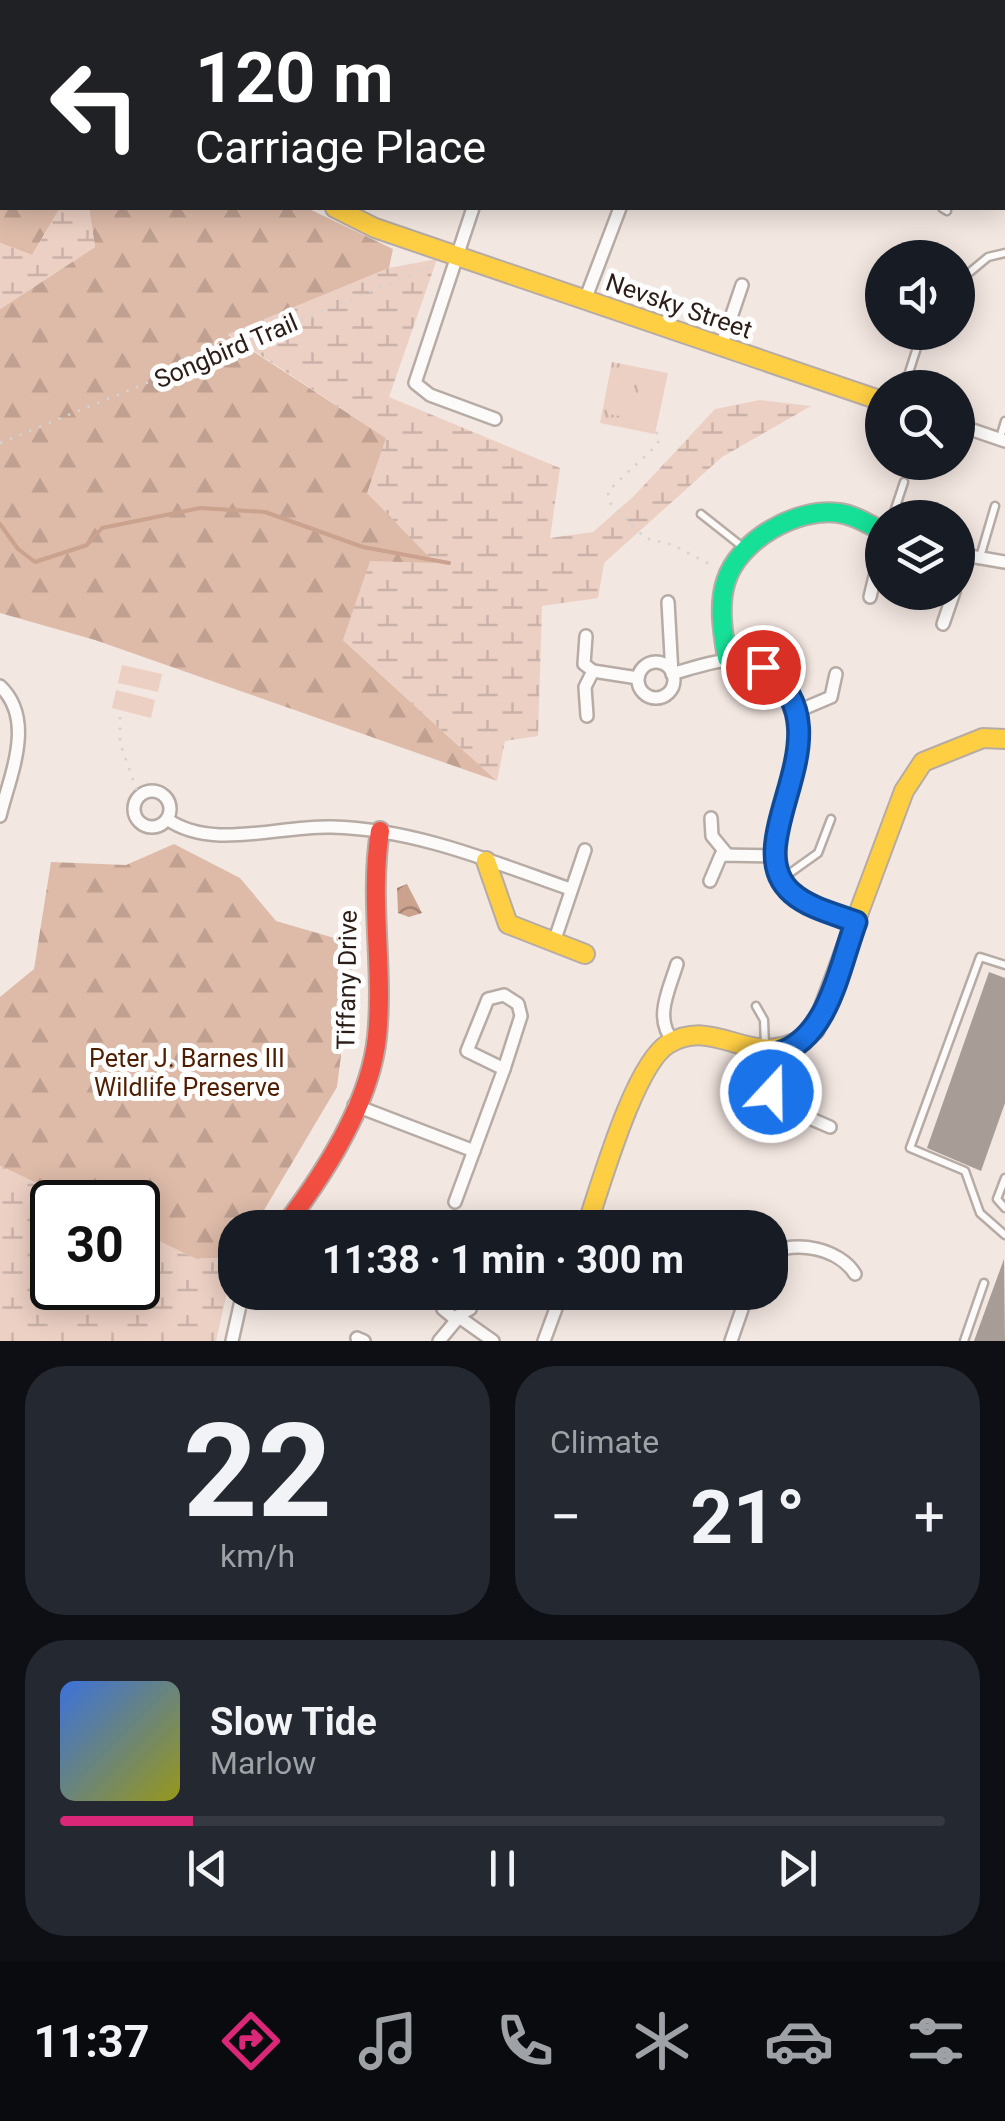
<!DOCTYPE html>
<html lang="en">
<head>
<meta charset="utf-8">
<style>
  body { margin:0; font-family:Roboto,sans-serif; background:#242831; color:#f1f3f6; height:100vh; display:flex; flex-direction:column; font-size:38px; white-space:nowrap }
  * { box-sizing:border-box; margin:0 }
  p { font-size:32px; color:#9ea1a6 }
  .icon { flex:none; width:55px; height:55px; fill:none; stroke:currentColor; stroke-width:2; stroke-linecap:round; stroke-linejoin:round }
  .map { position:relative; height:1341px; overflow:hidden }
  .drawer { display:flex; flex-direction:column; gap:25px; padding:25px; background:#0d0f14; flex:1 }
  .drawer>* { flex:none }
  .hud { position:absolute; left:0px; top:0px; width:1005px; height:210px; box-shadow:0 5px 25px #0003; background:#202124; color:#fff; overflow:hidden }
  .buttons { position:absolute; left:865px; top:240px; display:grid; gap:20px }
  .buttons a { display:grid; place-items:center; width:110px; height:110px; border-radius:50%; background:#171b24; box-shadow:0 5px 25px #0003; font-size:50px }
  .speed { position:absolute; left:30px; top:1180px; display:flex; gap:20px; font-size:50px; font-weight:700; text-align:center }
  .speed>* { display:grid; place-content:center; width:130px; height:130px; border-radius:50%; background:#171b24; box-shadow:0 5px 25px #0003; line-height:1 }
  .speed .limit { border:5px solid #111; border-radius:15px; background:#fff; color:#111 }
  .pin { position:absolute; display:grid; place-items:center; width:85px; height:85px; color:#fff; margin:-42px; border:5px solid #fff; border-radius:50%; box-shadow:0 2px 10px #0007 }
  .me { position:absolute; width:110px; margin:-55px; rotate:21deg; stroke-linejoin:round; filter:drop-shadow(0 0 8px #0008) }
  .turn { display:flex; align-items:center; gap:35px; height:210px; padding:0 30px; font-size:45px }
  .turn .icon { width:130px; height:130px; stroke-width:2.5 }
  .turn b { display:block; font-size:70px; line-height:85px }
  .big { font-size:75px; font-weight:700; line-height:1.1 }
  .drawer .widget { flex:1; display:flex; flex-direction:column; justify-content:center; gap:15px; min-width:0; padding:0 35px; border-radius:40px; background:#242831 }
  .drawer .dial { align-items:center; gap:0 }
  .dial b { font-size:130px; line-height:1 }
  .song { display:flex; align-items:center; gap:30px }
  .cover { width:120px; height:120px; border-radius:15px; background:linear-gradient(135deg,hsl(220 70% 55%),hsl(60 70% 35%)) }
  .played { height:10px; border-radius:5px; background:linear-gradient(90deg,#db2777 15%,#363941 15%) }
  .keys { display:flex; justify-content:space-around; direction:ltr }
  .heat { display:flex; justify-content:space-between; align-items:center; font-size:55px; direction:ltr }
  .drawer .tiles { flex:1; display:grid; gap:25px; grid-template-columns:1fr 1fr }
  .widget:last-child { grid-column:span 2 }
  .trip { position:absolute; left:218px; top:1210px; width:570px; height:100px; border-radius:40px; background:#171b24; box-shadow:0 5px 25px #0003; font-weight:700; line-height:100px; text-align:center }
  .tabs { display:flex; height:160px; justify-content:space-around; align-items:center; background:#090b0e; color:#9ea1a6 }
  .tabs .icon { width:70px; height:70px }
  .tabs .active { color:#db2777 }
  .tabs b { font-size:45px; color:#f1f3f6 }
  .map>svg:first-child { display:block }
  .grass { fill:url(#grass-tufts) }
  .forest { fill:url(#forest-firs) }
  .wetland { fill:url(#wetland-marsh) }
  .pitch { fill:#ecd0c4 }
  .water { fill:url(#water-waves) }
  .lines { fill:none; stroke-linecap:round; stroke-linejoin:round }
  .stream { stroke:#caa28e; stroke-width:4 }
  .building { fill:#a89c96 }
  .lane-casing { stroke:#b7aba5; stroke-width:11 }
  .street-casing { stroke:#b7aba5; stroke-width:16 }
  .fast-casing { stroke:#b7aba5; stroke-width:22 }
  .slow-casing { stroke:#b7aba5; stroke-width:22 }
  .jam-casing { stroke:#b7aba5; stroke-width:22 }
  .path { stroke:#d6d2d0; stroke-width:2.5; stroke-dasharray:2.5 8; stroke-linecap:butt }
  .lane { stroke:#fdfbfa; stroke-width:6 }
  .street { stroke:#fdfbfa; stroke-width:11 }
  .fast { stroke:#16e098; stroke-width:18 }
  .slow { stroke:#ffcf43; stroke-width:18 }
  .jam { stroke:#f24e42; stroke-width:18 }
  .route-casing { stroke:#114b97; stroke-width:25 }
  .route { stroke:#1a73e8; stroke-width:18 }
  .labels { text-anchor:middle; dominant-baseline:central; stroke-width:10; stroke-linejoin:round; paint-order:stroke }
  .street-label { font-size:25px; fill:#2b1d17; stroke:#fff }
  .park-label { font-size:25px; fill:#4f1e00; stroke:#fff }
</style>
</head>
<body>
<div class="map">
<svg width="1005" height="1341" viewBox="0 0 1005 1341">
  <defs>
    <pattern id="grass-tufts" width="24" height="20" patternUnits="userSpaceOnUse" patternTransform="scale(2.5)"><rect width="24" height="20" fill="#ecd0c4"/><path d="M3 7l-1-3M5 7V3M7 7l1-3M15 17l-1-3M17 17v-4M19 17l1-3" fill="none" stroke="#cbb2a8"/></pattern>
    <pattern id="forest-firs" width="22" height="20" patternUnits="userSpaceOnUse" patternTransform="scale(2.5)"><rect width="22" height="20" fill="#debba9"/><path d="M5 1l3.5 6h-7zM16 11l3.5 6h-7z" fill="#bfa091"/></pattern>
    <pattern id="wetland-marsh" width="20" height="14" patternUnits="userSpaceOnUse" patternTransform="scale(2.5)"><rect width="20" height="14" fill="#ecd0c4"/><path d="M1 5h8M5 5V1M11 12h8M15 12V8" fill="none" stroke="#cbb2a8"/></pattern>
    <pattern id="water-waves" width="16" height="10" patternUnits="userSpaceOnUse" patternTransform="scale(2.5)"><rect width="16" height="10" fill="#caa28e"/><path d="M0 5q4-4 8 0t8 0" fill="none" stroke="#a48373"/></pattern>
  </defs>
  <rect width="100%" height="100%" fill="#f3e7e1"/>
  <path class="grass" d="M 612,362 L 668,373 L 655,434 L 600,423 Z"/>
  <g class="forest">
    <path d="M 0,105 L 2,208 L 60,208 L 32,255 L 0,243 Z"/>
    <path d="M 89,208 L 307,208 L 393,249 L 389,268 L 228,335 L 386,438 L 436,563 L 343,640 L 497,781 L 95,640 L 0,613 L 0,309 L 95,247 Z"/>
    <path d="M 174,844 L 240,878 L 276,921 L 355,944 L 337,1087 L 254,1227 L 235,1228 L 235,1257 L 196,1259 L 138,1231 L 138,1202 L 77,1202 L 0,1166 L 0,997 L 34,969 L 51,862 L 126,865 Z"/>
  </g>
  <g class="wetland">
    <path d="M 60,208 L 89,208 L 95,247 L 0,309 L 0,243 L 32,255 Z"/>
    <path d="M 437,259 L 389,397 L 560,468 L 550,538 L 593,532 L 634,496 L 715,409 L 760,400 L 811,406 L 722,457 L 604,563 L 598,598 L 542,606 L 538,736 L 505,741 L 497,781 L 343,640 L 370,561 L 435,563 L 367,493 L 386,438 L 228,334 L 389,268 Z"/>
    <path d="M 0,1166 L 77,1202 L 52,1202 L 52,1288 L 138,1288 L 138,1231 L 196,1259 L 235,1257 L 216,1341 L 0,1341 Z"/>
  </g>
  <g class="pitch">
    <path d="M 616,374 L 634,378 L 626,417 L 608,414 Z"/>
    <path d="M 641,379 L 659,382 L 651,422 L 633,418 Z"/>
    <path d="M 122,665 L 162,674 L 158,692 L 118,683 Z"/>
    <path d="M 116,690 L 155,700 L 151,718 L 112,708 Z"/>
  </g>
  <path class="water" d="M 407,884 L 422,913 L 409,917 L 398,913 L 397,888 Z"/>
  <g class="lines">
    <path class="stream" d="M 0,524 L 18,549 L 35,562 L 87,545 L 102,528 L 200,508 L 265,512 L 363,547 L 449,563"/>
  </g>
  <g class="building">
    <path d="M 989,972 L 1005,978 L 1005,1103 L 981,1171 L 927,1148 Z"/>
    <path d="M 1004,1259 L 1005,1341 L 974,1341 Z"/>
  </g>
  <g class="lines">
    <defs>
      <g id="lane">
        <path d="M 891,0 L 895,2"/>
        <path d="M 744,2 L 744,0"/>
        <path d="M 1002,63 L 1003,63"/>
        <path d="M 0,194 L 2,195"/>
        <path d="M 942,208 L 947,211"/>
        <path d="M 958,282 L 988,257 L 1005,253"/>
        <path d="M 904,388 L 922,332"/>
        <path d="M 1000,438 L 1005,421"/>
        <path d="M 701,514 L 744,548"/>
        <path d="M 892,518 L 904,482"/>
        <path d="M 980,557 L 995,506"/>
        <path d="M 783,878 L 818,853 L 831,819"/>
        <path d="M 1005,965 L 980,957 L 910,1148 L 965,1171 L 980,1213 L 1005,1235"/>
        <path d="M 756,1006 L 764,1020 L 765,1046"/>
        <path d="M 1005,1178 L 997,1199 L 1005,1208"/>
        <path d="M 964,1341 L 984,1283"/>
      </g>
      <g id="street">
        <path d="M 197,0 L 198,2"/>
        <path d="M 580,0 L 589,2"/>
        <path d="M 530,2 L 530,0"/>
        <path d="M 929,2 L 930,0"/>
        <path d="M 473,208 L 415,383 L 430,395 L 495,419"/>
        <path d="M 585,300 L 620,208"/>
        <path d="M 721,347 L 742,285"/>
        <path d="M 958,425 L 1005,441"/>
        <path d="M 958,554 L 1005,562"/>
        <path d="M 958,578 L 963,555"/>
        <path d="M 870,597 L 882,547"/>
        <path d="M 668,602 L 672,674 C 710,663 747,647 780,680 C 839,740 748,827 790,892 L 856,922"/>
        <path d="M 943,624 L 954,592"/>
        <path d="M 586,636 L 584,664 L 593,671 L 638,678"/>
        <circle cx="656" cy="680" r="18"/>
        <path d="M 0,686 C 36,720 10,775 0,816"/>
        <path d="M 798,711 L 831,697 L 836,674"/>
        <path d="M 587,716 L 585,687 L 593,671"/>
        <circle cx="152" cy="809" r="18"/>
        <path d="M 711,818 L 712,836 L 726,853"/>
        <path d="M 167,819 C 212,851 280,825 332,827 C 415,829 493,862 570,889"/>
        <path d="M 710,881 L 721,855 L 777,856"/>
        <path d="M 554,942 L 585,850"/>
        <path d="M 504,995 L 518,1004 L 521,1016 L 504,1069 L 467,1051 L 488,999 Z"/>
        <path d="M 674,1042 C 653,1019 669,990 677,964"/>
        <path d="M 779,1053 L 778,1068 L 770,1080 L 777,1104 L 830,1127"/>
        <path d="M 354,1105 L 474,1151"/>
        <path d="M 455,1202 L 504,1069"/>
        <path d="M 770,1254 C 795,1239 840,1249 855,1274"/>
        <path d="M 447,1292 L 443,1309 L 454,1318 L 470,1309 L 466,1292"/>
        <path d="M 357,1338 L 364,1341"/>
        <path d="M 232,1341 L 243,1292"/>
        <path d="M 439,1341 L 459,1317 L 493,1341"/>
        <path d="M 544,1341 L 562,1292"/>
        <path d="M 731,1341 L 748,1292"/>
      </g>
      <path id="fast" d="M 727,658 C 723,633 718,605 726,581 C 739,540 797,507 839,513 C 855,515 868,524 882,531"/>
      <g id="slow">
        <path d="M 335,208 L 375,228 L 882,401"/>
        <path d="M 486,861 L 508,924 L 585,954"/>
        <path d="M 586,1228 C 600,1188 634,1065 668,1044 C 720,1013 755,1079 815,1030 L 904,791 L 923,762 L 983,738 L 1005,739"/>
      </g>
      <path id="jam" d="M 283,1228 C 323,1176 370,1104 377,1037 C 384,968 369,900 380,831"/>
    </defs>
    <use href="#lane" class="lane-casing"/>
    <use href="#street" class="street-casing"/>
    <use href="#fast" class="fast-casing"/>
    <use href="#slow" class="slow-casing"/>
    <use href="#jam" class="jam-casing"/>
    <g class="path">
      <path d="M 656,432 L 660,437 L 657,445 L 608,491 L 609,502 L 645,538 L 673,545 L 715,567"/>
      <path d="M 0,443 L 435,265"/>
      <path d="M 120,717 L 120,743 L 139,797"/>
    </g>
    <use href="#lane" class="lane"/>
    <use href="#street" class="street"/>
    <use href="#fast" class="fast"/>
    <use href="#slow" class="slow"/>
    <use href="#jam" class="jam"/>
  </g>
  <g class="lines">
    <defs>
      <path id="route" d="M 763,667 C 855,731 733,842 792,893 C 809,908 835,914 856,922 C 839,967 829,1037 779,1053 L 771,1092"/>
    </defs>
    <use href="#route" class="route-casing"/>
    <use href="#route" class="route"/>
  </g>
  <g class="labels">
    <g class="street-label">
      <text transform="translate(679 306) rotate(19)">Nevsky Street</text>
      <text transform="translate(226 351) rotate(-23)">Songbird Trail</text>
      <text transform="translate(347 980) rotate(-89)">Tiffany Drive</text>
    </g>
    <g class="park-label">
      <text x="187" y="1058">Peter J. Barnes III<tspan x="187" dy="29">Wildlife Preserve</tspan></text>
    </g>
  </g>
</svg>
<div class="buttons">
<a><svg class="icon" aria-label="sound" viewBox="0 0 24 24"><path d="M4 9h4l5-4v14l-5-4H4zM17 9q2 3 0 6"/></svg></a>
<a><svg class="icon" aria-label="search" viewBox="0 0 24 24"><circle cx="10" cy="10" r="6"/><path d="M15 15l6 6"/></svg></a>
<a><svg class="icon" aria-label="layers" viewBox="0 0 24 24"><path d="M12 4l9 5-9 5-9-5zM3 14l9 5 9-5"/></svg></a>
</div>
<div class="speed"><div class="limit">30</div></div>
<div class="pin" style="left:763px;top:667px;background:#d93025"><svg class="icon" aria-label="arrive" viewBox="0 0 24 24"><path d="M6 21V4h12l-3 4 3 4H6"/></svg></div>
<svg class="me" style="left:771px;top:1092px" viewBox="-20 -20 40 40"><circle r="17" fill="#1a73e8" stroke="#fff" stroke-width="3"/><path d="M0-11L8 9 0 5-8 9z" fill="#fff"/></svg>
<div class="trip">11:38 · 1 min · 300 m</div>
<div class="hud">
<div class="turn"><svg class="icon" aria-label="left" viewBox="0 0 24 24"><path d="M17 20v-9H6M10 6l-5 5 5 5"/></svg><div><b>120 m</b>Carriage Place</div></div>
</div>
</div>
<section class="drawer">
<div class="tiles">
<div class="widget dial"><b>22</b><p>km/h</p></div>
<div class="widget"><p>Climate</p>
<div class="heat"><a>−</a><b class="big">21°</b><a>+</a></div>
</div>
<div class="widget">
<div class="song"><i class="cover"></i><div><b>Slow Tide</b><p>Marlow</p></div></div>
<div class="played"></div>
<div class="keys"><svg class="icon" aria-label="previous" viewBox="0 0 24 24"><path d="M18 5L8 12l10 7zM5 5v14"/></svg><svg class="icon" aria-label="pause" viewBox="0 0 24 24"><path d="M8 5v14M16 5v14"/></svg><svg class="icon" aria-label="next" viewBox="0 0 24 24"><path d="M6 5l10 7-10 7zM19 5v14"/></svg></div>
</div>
</div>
</section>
<nav class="tabs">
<b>11:37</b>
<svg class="icon active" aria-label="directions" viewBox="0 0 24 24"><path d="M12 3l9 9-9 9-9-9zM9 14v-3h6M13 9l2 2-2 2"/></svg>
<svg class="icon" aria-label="music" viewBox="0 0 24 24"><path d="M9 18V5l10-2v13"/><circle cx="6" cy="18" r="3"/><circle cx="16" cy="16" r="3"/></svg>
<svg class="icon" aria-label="phone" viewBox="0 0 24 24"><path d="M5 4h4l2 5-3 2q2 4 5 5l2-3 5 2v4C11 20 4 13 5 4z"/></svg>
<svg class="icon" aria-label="climate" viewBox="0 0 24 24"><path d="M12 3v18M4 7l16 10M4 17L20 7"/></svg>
<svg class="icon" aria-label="car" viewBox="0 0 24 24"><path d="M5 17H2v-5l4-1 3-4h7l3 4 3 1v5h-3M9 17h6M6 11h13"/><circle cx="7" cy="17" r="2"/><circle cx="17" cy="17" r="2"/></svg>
<svg class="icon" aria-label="filters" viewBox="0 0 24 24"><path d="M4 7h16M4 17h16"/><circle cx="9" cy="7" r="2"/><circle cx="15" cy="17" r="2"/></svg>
</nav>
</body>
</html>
